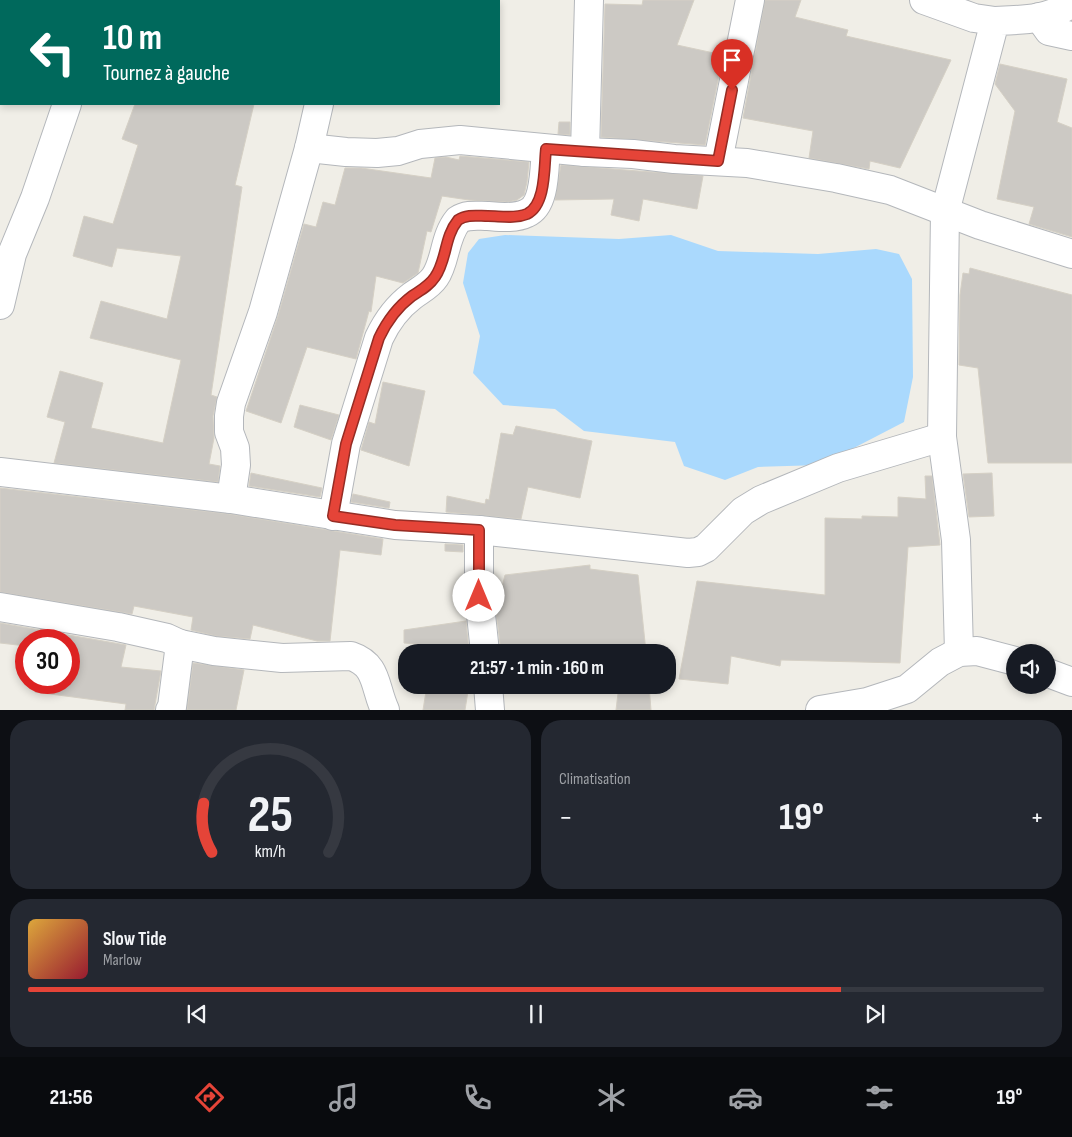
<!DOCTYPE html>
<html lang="fr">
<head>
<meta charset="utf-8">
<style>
  body { margin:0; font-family:"Sofia Sans Condensed",sans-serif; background:#242831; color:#f1f3f6; height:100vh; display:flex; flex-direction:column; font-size:19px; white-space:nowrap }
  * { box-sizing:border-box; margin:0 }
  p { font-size:16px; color:#9ea1a6 }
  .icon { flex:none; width:28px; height:28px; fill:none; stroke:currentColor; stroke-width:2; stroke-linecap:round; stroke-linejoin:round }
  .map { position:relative; height:710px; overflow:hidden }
  .panel { display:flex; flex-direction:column; gap:10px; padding:10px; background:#0d0f14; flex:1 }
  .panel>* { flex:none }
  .top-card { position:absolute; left:0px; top:0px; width:500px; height:105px; box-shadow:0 2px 8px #0003; background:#00695c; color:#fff; overflow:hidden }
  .fabs { position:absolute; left:1006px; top:644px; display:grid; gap:10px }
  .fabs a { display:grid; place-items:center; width:50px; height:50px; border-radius:50%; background:#171b24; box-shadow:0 2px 8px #0003; font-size:25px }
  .speed { position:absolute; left:15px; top:629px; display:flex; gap:10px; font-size:25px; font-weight:700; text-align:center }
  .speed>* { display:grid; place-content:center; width:65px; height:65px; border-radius:50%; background:#171b24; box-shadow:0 2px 8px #0003; line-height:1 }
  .speed .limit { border:8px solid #d22; background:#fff; color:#111 }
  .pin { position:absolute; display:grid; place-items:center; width:42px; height:42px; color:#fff; margin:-51px -21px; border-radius:50% 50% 50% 0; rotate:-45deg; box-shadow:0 0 5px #0007 }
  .pin .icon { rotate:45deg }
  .me { position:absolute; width:55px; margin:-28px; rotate:0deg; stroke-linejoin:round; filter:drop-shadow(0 0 4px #0008) }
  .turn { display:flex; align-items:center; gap:18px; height:105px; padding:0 20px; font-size:22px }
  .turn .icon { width:65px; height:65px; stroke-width:2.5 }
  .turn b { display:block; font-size:35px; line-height:42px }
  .big { font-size:38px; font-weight:700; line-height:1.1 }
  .panel .card { flex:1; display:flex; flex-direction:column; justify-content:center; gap:8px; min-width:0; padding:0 18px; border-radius:20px; background:#242831 }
  .panel .dial { align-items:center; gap:0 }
  .dial svg { height:130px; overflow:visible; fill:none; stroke:#363941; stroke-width:7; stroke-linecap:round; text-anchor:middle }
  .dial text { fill:#f1f3f6; stroke:none }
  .song { display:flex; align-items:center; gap:15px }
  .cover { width:60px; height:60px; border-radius:8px; background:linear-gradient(135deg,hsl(40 70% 55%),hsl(350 70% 35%)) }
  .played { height:5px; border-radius:2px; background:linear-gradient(90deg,#e54438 80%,#363941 80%) }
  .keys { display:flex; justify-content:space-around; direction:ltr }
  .heat { display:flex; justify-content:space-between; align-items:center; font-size:28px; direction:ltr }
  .panel .tiles { flex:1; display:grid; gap:10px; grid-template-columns:1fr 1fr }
  .card:last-child { grid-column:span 2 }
  .trip { position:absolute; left:398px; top:644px; width:278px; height:50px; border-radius:20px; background:#171b24; box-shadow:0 2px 8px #0003; font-weight:700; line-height:50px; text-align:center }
  .dock { display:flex; height:80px; justify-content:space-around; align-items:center; background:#090b0e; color:#9ea1a6 }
  .dock .icon { width:35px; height:35px }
  .dock .on { color:#e54438 }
  .dock b { font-size:22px; color:#f1f3f6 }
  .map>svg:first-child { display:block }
  .water { fill:#aad9fd }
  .building { fill:#ccc9c4; stroke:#d5d0c5 }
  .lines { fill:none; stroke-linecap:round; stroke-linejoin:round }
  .minor-casing { stroke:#b4b7bb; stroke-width:30 }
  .minor { stroke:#fff; stroke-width:28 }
  .route-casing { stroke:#952c24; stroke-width:12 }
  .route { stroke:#e54438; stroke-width:9 }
</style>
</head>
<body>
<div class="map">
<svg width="1072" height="710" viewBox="0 0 1072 710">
  <rect width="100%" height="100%" fill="#f0eee7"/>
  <path class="water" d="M 505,235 L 619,239 L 671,235 L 718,251 L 818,254 L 876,249 L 899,254 L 912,279 L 913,377 L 904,422 L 821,465 L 758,467 L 725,480 L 684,466 L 675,442 L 584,431 L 555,409 L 503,405 L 473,373 L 480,336 L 463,283 L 468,253 L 479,239 Z"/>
  <g class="building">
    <path d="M 643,0 L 694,0 L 677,45 L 723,55 L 705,145 L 601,137 L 605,4 L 642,5 Z"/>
    <path d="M 765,0 L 801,0 L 795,17 L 848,30 L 846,36 L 951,60 L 900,168 L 870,161 L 869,169 L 809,158 L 813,131 L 743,118 Z"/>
    <path d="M 1000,64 L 1067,79 L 1057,122 L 1072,128 L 1072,237 L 1029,224 L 1034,207 L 997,199 L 1015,111 L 995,84 Z"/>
    <path d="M 135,104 L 254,104 L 235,185 L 242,187 L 211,395 L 217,397 L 213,416 L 214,438 L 209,464 L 220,466 L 218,482 L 54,463 L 65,422 L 47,417 L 60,371 L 103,383 L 91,428 L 163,443 L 181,360 L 90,338 L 101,301 L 167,319 L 181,256 L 117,248 L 112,267 L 73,256 L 84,216 L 113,224 L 138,145 L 122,139 Z"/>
    <path d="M 559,122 L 570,122 L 570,135 L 558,134 Z"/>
    <path d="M 460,156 L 529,162 L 527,182 L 524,195 L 517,200 L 507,202 L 469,200 L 442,196 L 431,232 L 427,231 L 418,273 L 403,283 L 376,276 L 371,312 L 369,311 L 356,359 L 307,347 L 281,423 L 246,411 L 278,316 L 304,224 L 316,227 L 323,202 L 335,205 L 345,168 L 361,168 L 431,178 L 435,158 L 446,157 L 459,160 Z"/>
    <path d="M 561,165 L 703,176 L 697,209 L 643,199 L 639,221 L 611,215 L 614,199 L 555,200 Z"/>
    <path d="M 970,268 L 1072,295 L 1072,463 L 988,463 L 978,368 L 959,365 L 960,295 L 963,273 L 969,274 Z"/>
    <path d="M 383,382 L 425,391 L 409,466 L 361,450 L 369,422 L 375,424 Z"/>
    <path d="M 300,405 L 339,415 L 331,440 L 294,427 Z"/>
    <path d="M 516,426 L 592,441 L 580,498 L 528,487 L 521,519 L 446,512 L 447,496 L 485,504 L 486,499 L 489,500 L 501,433 L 513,435 Z"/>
    <path d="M 251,473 L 322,488 L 320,497 L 249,486 Z"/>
    <path d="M 992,473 L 994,516 L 969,517 L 963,474 Z"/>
    <path d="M 925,476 L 932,476 L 940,545 L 908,547 L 900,663 L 781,660 L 780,666 L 731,656 L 728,684 L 679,679 L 697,581 L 825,595 L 825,518 L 862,519 L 862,516 L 898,517 L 898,497 L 926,499 Z"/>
    <path d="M 0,488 L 229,514 L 383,539 L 381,555 L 340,550 L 330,641 L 317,641 L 253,625 L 250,639 L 216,636 L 191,630 L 193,617 L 134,606 L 132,614 L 0,592 Z"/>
    <path d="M 353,494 L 390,502 L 389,508 L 351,502 Z"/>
    <path d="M 445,544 L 463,545 L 463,552 L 445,551 Z"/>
    <path d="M 590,565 L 590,569 L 638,575 L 646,652 L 521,652 L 501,651 L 496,611 L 505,575 Z"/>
    <path d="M 466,621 L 469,652 L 430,652 L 429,645 L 404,643 L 404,630 Z"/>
    <path d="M 0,623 L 126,645 L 121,667 L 161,671 L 154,710 L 125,710 L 126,704 L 35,692 L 36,682 L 69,682 L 69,640 L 26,640 L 26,646 L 0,643 Z"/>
    <path d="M 193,663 L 244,670 L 236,710 L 187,710 Z"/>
    <path d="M 427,685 L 469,685 L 465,710 L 423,710 Z"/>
    <path d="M 619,685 L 649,685 L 651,710 L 616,710 Z"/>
  </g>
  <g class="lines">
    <defs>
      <g id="minor">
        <path d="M 924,0 L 974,18 L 995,21"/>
        <path d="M 94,1 L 94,0"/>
        <path d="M 342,1 L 343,0"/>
        <path d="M 1039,17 L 1049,31 L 1072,36"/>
        <path d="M 309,148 L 346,152 L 377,153 L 398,151 L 420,144 L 460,140 L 585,152 L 633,154 L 674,159 L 747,163 L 836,178 L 890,190 L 980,225 L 1072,254"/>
        <path d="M 585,152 L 589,0"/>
        <path d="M 718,161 L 750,0"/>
        <path d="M 0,305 L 12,254 L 35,198 L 67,104"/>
        <path d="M 0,472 L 231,499 L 395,525 L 479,530 L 688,553 L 698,552 L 706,548 L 743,511 L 761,500 L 838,468 L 942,437"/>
        <path d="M 231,499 L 236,465 L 235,448 L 229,432 L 229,416 L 231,403 L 263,312 L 309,148 L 319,104"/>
        <path d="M 333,516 L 346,444 L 379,338 C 387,321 396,308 412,296 C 420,290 429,286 435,277 C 446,261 444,237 458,220 C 467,214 477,216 488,216 C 500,217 515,219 527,213 C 546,205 544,167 546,149"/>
        <path d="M 479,530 L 479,596 L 485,652"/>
        <path d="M 0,607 L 118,627 L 167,638 L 180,644 L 214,651 L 282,658 L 351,656 C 378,665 374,686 385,710"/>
        <path d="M 959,652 L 956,540 L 942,437 L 945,212 L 995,21 C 1021,20 1052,20 1072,2"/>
        <path d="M 1048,673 L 1072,682"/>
        <path d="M 488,685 L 490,710"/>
        <path d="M 170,710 L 172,707 L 180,644"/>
        <path d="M 820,710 L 867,702 L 907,689 L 940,662 L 959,652 L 977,651 L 1015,661"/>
      </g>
    </defs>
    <use href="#minor" class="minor-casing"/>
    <use href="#minor" class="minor"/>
  </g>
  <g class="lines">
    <defs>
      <path id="route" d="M 479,596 L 479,530 L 395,525 L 333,516 L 346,444 L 379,338 C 387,321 396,308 412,296 C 421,290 429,286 435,277 C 447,260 444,237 458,220 C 467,214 477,216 488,216 C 500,216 515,219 527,214 C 546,205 544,167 546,149 L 718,161 L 732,90"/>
    </defs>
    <use href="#route" class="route-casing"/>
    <use href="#route" class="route"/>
  </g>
</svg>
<div class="fabs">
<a><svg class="icon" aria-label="sound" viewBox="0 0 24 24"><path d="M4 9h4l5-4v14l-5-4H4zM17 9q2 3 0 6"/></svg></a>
</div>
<div class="speed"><div class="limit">30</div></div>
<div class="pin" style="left:732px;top:90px;background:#d93025"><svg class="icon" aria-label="arrive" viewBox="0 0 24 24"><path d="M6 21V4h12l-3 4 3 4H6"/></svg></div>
<svg class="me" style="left:479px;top:596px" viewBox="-20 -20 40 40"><circle r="19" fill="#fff"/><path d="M0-13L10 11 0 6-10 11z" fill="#e54438"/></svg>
<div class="trip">21:57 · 1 min · 160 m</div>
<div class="top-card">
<div class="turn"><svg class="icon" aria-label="left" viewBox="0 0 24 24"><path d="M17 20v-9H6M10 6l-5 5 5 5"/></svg><div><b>10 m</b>Tournez à gauche</div></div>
</div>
</div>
<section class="panel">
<div class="tiles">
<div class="card dial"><svg viewBox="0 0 100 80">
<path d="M14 69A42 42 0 1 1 86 69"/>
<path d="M14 69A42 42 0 0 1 9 39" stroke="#e54438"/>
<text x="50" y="56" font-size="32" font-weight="700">25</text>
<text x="50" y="72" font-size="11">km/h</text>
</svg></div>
<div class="card"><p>Climatisation</p>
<div class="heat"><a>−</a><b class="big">19°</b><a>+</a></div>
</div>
<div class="card">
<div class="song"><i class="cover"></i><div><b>Slow Tide</b><p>Marlow</p></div></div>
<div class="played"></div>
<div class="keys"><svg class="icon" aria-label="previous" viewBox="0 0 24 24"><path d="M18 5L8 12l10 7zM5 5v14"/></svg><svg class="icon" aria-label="pause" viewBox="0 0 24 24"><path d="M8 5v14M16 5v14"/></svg><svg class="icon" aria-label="next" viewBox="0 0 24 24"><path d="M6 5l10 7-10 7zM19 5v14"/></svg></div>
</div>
</div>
</section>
<nav class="dock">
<b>21:56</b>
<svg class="icon on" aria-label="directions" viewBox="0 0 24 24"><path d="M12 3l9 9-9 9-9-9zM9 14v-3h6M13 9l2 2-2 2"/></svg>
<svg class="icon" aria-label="music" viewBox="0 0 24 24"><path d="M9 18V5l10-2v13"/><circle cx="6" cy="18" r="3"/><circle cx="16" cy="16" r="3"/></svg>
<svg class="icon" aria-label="phone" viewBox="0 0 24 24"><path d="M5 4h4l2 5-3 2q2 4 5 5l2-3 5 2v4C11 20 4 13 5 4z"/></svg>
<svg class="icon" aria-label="climate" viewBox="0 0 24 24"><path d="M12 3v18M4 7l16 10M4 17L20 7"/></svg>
<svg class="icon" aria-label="car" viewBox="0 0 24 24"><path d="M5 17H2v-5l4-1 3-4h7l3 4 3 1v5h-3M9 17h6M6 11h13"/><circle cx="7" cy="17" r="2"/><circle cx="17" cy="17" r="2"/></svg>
<svg class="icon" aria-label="filters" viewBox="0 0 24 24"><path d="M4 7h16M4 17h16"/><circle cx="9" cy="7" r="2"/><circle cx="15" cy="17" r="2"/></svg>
<b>19°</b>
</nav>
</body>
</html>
